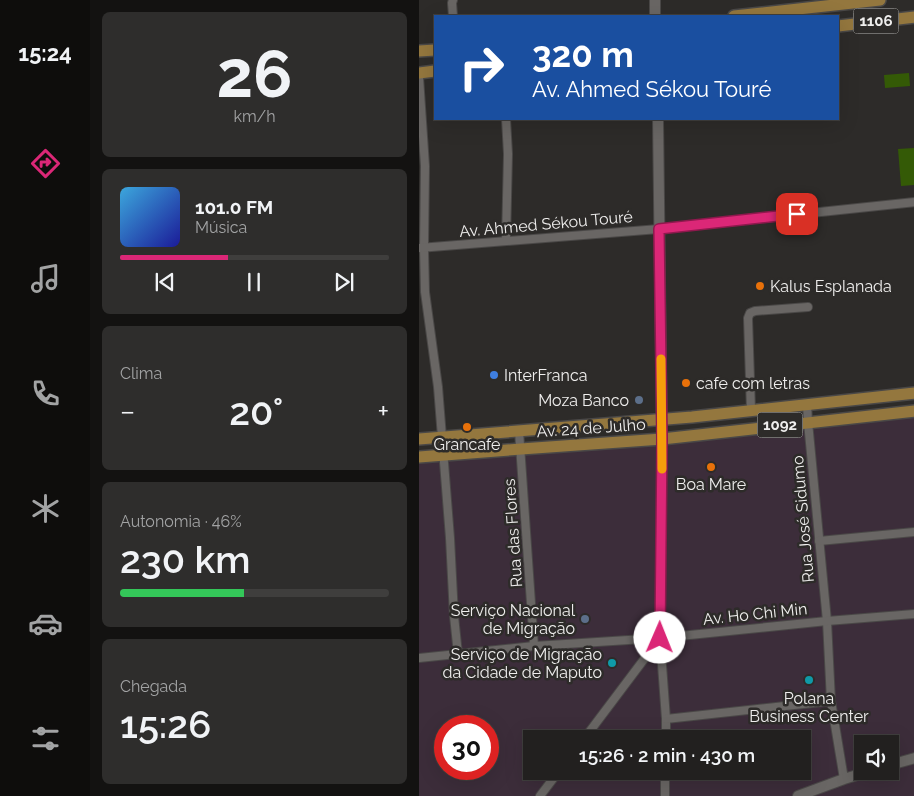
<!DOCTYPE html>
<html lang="pt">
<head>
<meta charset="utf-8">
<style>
  body { margin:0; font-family:Raleway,sans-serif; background:#2e2d2c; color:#f1f3f6; height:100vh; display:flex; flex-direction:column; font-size:19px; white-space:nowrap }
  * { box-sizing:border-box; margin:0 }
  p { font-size:16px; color:#a2a3a4 }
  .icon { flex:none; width:28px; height:28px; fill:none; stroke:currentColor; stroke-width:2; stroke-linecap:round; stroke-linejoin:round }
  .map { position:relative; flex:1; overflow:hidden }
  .panel { display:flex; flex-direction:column; gap:12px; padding:12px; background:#131211; width:329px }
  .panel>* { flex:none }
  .banner { position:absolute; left:15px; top:15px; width:405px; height:105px; border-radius:0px; box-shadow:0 5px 20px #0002,0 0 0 1px #3f3e3d; background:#1a4fa0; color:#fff; overflow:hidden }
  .fabs { position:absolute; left:435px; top:735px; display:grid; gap:10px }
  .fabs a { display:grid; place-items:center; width:45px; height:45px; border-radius:0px; background:#22201f; box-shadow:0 5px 20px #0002,0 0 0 1px #3f3e3d; font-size:25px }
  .speed { position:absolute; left:15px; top:715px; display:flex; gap:10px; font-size:25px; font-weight:700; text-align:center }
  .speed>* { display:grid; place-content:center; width:65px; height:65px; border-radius:50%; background:#22201f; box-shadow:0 5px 20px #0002,0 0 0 1px #3f3e3d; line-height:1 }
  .speed .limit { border:8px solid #d22; background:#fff; color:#111 }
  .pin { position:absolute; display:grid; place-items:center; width:42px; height:42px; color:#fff; margin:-21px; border-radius:10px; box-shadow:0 2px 8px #0006 }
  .me { position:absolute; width:55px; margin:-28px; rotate:1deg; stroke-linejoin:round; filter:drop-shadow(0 0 4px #0008) }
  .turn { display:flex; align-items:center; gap:18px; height:105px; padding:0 15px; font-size:22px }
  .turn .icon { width:65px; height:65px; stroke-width:2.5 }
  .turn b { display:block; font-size:35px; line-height:42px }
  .big { font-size:38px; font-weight:600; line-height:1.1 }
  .panel .tile { flex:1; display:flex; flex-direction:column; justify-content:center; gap:8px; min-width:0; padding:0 18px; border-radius:8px; background:#2e2d2c }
  .panel .dial { align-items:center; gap:0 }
  .dial b { font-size:65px; line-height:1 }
  .song { display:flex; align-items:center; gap:15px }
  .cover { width:60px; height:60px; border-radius:8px; background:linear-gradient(135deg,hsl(200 70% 55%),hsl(240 70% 35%)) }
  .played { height:5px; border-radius:2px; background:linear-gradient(90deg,#db2777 40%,#3f3e3d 40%) }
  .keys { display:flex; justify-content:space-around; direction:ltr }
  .heat { display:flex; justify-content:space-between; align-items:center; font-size:28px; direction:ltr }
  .charge { height:8px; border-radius:4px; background:linear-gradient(90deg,#34c759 46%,#3f3e3d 0) }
  .trip { position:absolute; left:104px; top:730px; width:288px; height:50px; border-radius:0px; background:#22201f; box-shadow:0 5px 20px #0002,0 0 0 1px #3f3e3d; font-weight:600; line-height:50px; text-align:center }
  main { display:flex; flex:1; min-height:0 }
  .tab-bar { display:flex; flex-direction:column; width:90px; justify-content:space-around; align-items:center; background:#0e0d0c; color:#a2a3a4 }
  .tab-bar .icon { width:35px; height:35px }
  .tab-bar .selected { color:#db2777 }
  .tab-bar b { font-size:22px; color:#f1f3f6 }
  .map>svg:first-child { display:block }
  .commercial { fill:#3c2d3a; fill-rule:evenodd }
  .green { fill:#345a06 }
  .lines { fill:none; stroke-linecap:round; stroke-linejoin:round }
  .street-casing { stroke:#4a4847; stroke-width:10 }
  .secondary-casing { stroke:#4a4847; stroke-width:12 }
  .primary-casing { stroke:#4a4847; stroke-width:14 }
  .street { stroke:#696664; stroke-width:8 }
  .secondary { stroke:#696664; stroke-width:10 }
  .primary { stroke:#94773e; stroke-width:11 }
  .route-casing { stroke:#8e194d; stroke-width:12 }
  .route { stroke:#db2777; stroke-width:9 }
  .slow { stroke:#f59e0b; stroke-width:9 }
  .food-dot { fill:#e8710a; stroke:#2d2b29; stroke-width:2 }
  .shop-dot { fill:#3f7fe0; stroke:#2d2b29; stroke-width:2 }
  .service-dot { fill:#5c6f8a; stroke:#2d2b29; stroke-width:2 }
  .culture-dot { fill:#0f9aa8; stroke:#2d2b29; stroke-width:2 }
  .labels { text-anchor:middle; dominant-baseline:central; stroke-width:5; stroke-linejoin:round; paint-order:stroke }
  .shield { fill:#2d2b29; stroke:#b5b4b2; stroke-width:1 }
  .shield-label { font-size:15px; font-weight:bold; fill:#efeeed }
  .street-label { font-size:16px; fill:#efeeed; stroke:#2d2b29 }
  .poi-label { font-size:16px; fill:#efeeed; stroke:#2d2b29; text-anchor:start }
</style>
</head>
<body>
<main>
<nav class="tab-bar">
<b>15:24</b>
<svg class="icon selected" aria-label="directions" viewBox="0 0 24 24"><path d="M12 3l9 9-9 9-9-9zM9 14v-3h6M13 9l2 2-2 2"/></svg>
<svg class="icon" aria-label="music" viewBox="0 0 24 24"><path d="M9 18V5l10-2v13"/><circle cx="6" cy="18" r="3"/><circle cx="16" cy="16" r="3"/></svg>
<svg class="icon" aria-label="phone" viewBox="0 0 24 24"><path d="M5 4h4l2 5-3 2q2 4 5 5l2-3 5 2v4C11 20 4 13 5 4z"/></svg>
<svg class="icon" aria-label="climate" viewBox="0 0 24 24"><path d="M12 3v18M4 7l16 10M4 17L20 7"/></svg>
<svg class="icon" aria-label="car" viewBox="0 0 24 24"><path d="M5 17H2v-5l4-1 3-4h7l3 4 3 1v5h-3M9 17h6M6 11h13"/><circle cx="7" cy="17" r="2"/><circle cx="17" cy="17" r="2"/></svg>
<svg class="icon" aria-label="filters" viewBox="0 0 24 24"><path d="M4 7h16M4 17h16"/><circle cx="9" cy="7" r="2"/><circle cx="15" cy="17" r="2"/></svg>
</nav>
<section class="panel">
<div class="tile dial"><b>26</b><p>km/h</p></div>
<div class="tile">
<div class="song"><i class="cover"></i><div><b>101.0 FM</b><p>Música</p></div></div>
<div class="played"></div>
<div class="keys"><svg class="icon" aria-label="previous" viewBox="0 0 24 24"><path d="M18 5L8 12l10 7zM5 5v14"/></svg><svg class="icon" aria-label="pause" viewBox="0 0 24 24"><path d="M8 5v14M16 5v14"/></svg><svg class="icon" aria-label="next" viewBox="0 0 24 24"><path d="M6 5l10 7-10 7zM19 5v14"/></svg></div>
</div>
<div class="tile"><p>Clima</p>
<div class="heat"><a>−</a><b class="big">20°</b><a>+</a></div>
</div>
<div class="tile"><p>Autonomia · 46%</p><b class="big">230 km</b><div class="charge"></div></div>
<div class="tile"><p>Chegada</p><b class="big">15:26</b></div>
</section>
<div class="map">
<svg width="496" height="796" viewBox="0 0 496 796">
  <rect width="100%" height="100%" fill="#2d2b29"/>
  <path class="commercial" d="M 495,409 L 495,796 L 0,796 L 0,455 ZM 26,726 L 69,726 L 69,769 L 26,769 ZM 112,739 L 382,739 L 382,771 L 112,771 ZM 444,744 L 471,744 L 471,771 L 444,771 Z"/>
  <g class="green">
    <path d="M 490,73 L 491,86 L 466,88 L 465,75 Z"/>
    <path d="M 496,148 L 495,185 L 482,186 L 479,149 Z"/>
  </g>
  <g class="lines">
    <defs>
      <g id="street">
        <path d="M 34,16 L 33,3 L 34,0"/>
        <path d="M 0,77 L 6,166 L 5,248 L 6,292 L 19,387 L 31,538 L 35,616 L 39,654"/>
        <path d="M 87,119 L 89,154 L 87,241"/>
        <path d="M 0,248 L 240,229 L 496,202"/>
        <path d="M 388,404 L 389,422 L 408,621 L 412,701 L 425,779"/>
        <path d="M 332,411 L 329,318 L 331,313 L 336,311 L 389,307"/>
        <path d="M 100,431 L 115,646"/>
        <path d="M 243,439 L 241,638 L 247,719 L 247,739"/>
        <path d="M 400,541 L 496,532"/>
        <path d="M 0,658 L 115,646 L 241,638 L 408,621 L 496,614"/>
        <path d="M 247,719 L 412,701"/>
        <path d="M 165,739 L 241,638"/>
        <path d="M 121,796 L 140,771"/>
        <path d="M 246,796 L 246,771"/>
      </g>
      <g id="secondary">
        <path d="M 236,16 L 236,0"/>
        <path d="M 239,119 L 243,439"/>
        <path d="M 471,765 L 496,758"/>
        <path d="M 379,796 L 425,779 L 451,771"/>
      </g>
      <g id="primary">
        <path d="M 315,16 L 461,0"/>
        <path d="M 419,26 L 496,17"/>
        <path d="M 0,51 L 16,50"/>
        <path d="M 0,73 L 16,71"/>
        <path d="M 0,439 L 273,417 L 496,393"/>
        <path d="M 0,457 L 102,449 L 243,439 L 496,411"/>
      </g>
    </defs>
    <use href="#street" class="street-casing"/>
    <use href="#secondary" class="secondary-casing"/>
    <use href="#primary" class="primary-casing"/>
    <use href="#street" class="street"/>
    <use href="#secondary" class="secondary"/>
    <use href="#primary" class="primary"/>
  </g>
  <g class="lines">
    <defs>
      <path id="route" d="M 241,638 L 243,439 L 240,229 L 378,214"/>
    </defs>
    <use href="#route" class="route-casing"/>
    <use href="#route" class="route"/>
    <path class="slow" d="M 242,359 L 243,469"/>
  </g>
  <g class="food-dot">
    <circle cx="341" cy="286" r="5"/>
    <circle cx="267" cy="383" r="5"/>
    <circle cx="48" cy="427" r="5"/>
    <circle cx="292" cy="467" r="5"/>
  </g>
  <circle class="shop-dot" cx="75" cy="375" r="5"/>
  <g class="service-dot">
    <circle cx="220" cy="400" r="5"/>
    <circle cx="166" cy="619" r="5"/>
  </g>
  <g class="culture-dot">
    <circle cx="193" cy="663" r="5"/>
    <circle cx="390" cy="680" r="5"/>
  </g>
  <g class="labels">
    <g class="shield">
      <rect x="434.5" y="8.5" width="45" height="25" rx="4"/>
      <rect x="338.5" y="412.5" width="45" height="25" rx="4"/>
    </g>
    <g class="shield-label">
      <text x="457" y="21">1106</text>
      <text x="361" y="425">1092</text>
    </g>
    <g class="street-label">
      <text transform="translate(127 224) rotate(-5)">Av. Ahmed Sékou Touré</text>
      <text transform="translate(172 428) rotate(-4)">Av. 24 de Julho</text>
      <text transform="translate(384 519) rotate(-95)">Rua José Sidumo</text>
      <text transform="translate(94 533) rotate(-94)">Rua das Flores</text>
      <text transform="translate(336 614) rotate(-6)">Av. Ho Chi Min</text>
    </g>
    <g class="poi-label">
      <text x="351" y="286">Kalus Esplanada</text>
      <text x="85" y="375">InterFranca</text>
      <text x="277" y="383">cafe com letras</text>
      <text x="210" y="400" text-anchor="end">Moza Banco</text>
      <text x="48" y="444" text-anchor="middle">Grancafe</text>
      <text x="292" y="484" text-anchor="middle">Boa Mare</text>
      <text x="156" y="610" text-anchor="end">Serviço Nacional<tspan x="156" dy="18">de Migração</tspan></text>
      <text x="183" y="654" text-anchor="end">Serviço de Migração<tspan x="183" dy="18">da Cidade de Maputo</tspan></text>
      <text x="390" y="698" text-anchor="middle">Polana<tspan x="390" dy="18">Business Center</tspan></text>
    </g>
  </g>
</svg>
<div class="fabs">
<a><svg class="icon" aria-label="sound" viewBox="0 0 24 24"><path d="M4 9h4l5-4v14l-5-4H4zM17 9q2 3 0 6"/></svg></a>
</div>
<div class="speed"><div class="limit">30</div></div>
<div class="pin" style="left:378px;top:214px;background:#d93025"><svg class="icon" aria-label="arrive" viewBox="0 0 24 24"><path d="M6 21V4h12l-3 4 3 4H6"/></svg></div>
<svg class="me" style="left:241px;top:638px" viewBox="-20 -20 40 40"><circle r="19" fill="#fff"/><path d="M0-13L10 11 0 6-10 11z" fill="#db2777"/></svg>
<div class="trip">15:26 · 2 min · 430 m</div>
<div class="banner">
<div class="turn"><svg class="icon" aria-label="right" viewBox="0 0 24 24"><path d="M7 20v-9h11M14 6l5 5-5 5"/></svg><div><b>320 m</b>Av. Ahmed Sékou Touré</div></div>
</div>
</div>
</main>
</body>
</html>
